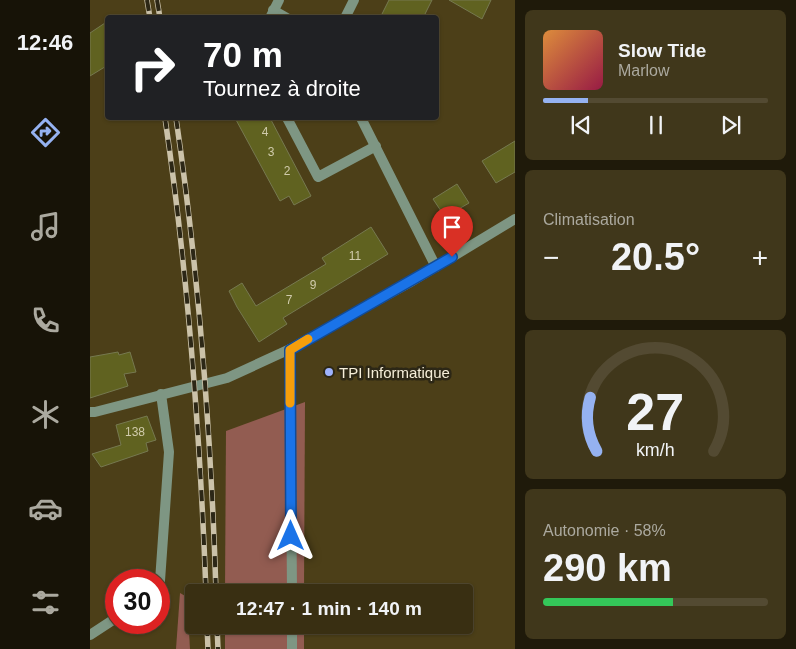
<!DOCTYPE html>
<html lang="fr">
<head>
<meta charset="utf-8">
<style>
  body { margin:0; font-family:Helvetica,sans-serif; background:#40371b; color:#f1f3f6; height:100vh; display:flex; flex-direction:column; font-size:19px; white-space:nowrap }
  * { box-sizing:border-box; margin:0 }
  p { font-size:16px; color:#aba99f }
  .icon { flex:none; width:28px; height:28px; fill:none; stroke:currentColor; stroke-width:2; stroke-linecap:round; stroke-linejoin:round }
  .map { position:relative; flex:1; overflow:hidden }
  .panel { display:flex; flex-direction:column; gap:10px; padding:10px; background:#1f1a0a; width:281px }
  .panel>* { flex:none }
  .guide { position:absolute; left:15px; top:15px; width:334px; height:105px; border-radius:5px; box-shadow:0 1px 4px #0004,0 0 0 1px #534a32; background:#202124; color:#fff; overflow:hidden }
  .speed { position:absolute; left:15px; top:569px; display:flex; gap:10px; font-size:25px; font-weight:700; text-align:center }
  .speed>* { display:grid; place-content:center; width:65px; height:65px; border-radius:50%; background:#392f12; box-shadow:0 1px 4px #0004,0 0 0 1px #534a32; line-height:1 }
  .speed .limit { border:8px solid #d22; background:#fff; color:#111 }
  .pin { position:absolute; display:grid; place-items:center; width:42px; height:42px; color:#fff; margin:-51px -21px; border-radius:50% 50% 50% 0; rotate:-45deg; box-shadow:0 0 5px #0007 }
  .pin .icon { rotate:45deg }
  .me { position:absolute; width:55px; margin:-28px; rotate:0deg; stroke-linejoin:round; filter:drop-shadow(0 0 4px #0008) }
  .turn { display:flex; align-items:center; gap:18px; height:105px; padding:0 15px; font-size:22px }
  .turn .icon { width:65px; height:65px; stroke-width:2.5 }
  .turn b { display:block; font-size:35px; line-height:42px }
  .big { font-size:38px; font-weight:700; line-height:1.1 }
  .panel .tile { flex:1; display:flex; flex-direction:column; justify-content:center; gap:8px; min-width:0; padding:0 18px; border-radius:8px; background:#40371b }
  .panel .dial { align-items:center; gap:0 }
  .dial svg { height:130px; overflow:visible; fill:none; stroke:#534a32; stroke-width:7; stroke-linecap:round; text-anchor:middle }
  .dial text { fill:#f1f3f6; stroke:none }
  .song { display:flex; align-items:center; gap:15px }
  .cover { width:60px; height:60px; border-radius:8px; background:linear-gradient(135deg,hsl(30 70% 55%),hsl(340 70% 35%)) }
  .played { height:5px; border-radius:2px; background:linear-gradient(90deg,#95b2f1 20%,#534a32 20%) }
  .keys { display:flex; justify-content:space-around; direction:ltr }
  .heat { display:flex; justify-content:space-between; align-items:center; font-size:28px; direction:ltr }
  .charge { height:8px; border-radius:4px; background:linear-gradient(90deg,#34c759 58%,#534a32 0) }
  .trip { position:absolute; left:95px; top:584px; width:288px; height:50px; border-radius:5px; background:#392f12; box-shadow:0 1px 4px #0004,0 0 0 1px #534a32; font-weight:700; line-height:50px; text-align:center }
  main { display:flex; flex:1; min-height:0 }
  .menu { display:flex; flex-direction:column; width:90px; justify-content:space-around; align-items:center; background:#171307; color:#aba99f }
  .menu .icon { width:35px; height:35px }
  .menu .current { color:#95b2f1 }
  .menu b { font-size:22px; color:#f1f3f6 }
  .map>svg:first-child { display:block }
  .green { fill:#925c51 }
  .building { fill:#606220; stroke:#767950 }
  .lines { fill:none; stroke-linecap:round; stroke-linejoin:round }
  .minor { stroke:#7e9683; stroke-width:10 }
  .tertiary { stroke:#7e9683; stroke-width:10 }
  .rail-casing { stroke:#cbc2a9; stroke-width:5.5 }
  .rail { stroke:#2c2716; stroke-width:4; stroke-dasharray:11; stroke-linecap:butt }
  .route-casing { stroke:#114b97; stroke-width:12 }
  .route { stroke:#1a73e8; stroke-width:9 }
  .slow { stroke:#f59e0b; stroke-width:9 }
  .poi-dot { fill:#9eb3fd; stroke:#2c2716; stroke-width:2 }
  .labels { text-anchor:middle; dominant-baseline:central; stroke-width:5; stroke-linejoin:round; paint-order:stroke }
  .number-label { font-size:12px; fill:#d0cbab }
  .poi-label { font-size:15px; fill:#f5eed9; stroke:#2c2716; text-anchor:start }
</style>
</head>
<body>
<main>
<nav class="menu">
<b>12:46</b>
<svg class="icon current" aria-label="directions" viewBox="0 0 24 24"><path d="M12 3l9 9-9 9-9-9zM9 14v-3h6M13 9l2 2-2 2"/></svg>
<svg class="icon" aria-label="music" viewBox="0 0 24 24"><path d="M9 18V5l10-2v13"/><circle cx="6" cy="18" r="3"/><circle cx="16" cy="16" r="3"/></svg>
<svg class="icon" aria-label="phone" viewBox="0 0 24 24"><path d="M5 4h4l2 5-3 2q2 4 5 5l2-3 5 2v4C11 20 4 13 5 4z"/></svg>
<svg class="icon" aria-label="climate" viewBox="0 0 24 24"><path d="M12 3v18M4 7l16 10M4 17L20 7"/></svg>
<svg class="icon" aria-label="car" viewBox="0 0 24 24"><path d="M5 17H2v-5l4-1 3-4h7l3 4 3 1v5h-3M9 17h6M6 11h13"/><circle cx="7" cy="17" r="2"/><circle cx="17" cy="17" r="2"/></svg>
<svg class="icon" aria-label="filters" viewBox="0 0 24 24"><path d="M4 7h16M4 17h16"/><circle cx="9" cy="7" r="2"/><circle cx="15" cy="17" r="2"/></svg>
</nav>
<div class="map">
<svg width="425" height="649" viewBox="0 0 425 649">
  <rect width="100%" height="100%" fill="#4c3f18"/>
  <g class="green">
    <path d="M 215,402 L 214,592 L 135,592 L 136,431 Z"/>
    <path d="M 90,593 L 97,597 L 100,649 L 86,649 Z"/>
    <rect x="135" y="625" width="79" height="24"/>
  </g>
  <g class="building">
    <path d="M 299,0 L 342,0 L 333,18 L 290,18 Z"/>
    <path d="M 359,0 L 401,0 L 392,19 Z"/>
    <path d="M 18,21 L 18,65 L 0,76 L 0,33 Z"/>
    <path d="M 145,118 L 180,118 L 221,196 L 204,205 L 199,196 L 190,201 Z"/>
    <path d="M 425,141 L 425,172 L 406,183 L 392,161 Z"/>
    <path d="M 367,184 L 379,203 L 355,217 L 343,199 Z"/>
    <path d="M 281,227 L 298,254 L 193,318 L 197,324 L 169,342 L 147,307 L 139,291 L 152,283 L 166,306 L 236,264 L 232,258 Z"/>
    <path d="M 28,352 L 29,355 L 40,352 L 46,372 L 34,374 L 38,386 L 0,398 L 0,357 Z"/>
    <path d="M 57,416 L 66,440 L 56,443 L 58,451 L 11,467 L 2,454 L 31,445 L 26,425 Z"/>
  </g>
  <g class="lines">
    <g class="minor">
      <path d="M 183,10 L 197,18"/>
      <path d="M 180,18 L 189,0"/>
      <path d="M 255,18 L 264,0"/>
      <path d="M 197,118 L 228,177 L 286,146"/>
      <path d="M 271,118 L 346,267"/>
      <path d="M 200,349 L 202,592"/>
      <path d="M 69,583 L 70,581 L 79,452 L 71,394"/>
      <path d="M 202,625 L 202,649"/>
      <path d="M 0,635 L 26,618"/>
    </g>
    <path class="tertiary" d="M 0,412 L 5,412 L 137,378 L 200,349 L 319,283 L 425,219"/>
    <defs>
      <g id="rail">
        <path d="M 57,0 L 60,18"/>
        <path d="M 67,0 L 70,18"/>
        <path d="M 75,118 C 98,275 110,433 116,592"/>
        <path d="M 86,118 C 109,275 121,433 126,592"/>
        <path d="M 117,625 L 118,649"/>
        <path d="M 127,625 L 128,649"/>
      </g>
    </defs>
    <use href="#rail" class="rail-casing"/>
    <use href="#rail" class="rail"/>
  </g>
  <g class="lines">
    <defs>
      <path id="route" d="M 201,536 L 200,350 L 362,257"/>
    </defs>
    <use href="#route" class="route-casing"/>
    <use href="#route" class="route"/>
    <path class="slow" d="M 200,403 L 200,350 L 218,339"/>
  </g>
  <circle class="poi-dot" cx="239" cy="372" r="5"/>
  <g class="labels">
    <g class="number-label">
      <text x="175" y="132">4</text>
      <text x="181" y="152">3</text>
      <text x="197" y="171">2</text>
      <text x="265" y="256">11</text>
      <text x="223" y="285">9</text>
      <text x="199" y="300">7</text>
      <text x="45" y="432">138</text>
    </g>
    <g class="poi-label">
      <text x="249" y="372">TPI Informatique</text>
    </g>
  </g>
</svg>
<div class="speed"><div class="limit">30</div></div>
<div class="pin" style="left:362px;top:257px;background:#d93025"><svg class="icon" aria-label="arrive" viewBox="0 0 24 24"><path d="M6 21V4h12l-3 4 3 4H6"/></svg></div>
<svg class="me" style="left:201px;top:536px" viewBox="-20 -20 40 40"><path d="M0-17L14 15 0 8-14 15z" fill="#1a73e8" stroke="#fff" stroke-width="4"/></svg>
<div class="trip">12:47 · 1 min · 140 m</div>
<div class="guide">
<div class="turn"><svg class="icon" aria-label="right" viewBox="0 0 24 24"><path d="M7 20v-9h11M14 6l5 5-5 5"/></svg><div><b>70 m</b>Tournez à droite</div></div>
</div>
</div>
<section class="panel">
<div class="tile">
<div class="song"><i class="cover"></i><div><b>Slow Tide</b><p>Marlow</p></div></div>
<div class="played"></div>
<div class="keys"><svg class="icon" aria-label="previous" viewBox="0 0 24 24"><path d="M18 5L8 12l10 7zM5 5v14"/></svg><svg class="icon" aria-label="pause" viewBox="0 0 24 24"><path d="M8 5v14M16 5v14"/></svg><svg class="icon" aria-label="next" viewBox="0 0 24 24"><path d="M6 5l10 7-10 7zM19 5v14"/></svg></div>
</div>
<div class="tile"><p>Climatisation</p>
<div class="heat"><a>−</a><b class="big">20.5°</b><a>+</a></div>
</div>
<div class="tile dial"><svg viewBox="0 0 100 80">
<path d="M14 69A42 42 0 1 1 86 69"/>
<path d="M14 69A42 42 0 0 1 10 36" stroke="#95b2f1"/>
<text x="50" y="56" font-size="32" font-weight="700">27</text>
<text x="50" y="72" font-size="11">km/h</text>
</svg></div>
<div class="tile"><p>Autonomie · 58%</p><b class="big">290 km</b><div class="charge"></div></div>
</section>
</main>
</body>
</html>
